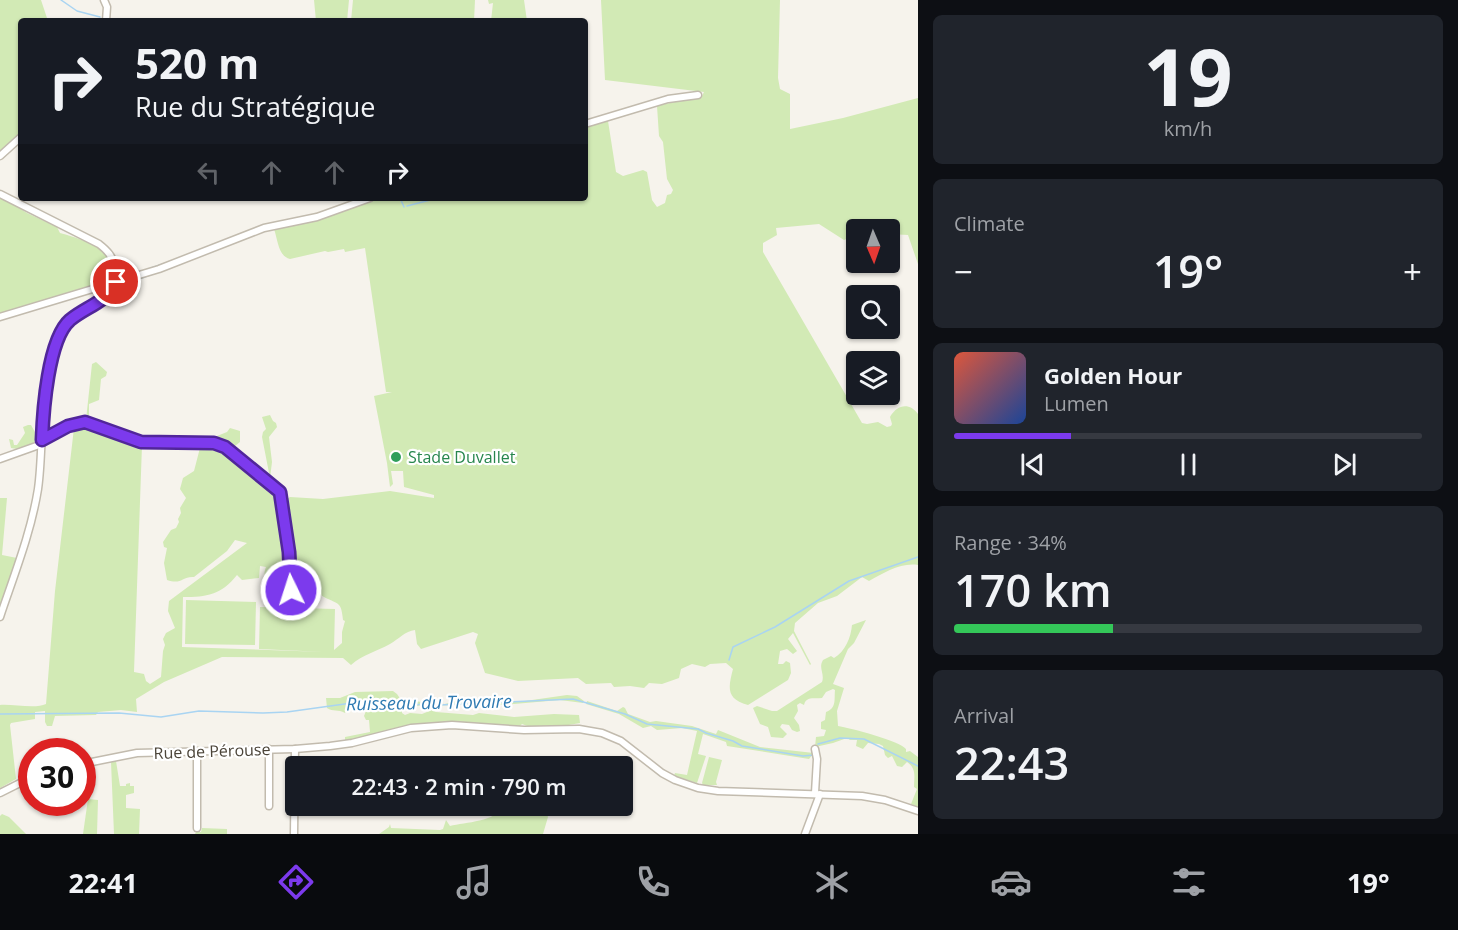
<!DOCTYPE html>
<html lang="en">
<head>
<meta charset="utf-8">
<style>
  body { margin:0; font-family:"Open Sans",sans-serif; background:#20242c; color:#f1f3f6; height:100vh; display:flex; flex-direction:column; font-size:22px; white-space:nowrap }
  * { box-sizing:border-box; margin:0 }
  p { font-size:20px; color:#9ea1a6 }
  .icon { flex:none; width:33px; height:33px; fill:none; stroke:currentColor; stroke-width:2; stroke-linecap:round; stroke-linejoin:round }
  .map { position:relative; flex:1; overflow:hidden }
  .details { display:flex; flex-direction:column; gap:15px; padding:15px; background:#0d0f14; width:540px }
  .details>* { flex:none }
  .banner { position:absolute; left:18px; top:18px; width:570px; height:183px; border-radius:6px; box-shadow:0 2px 4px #0004; background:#171b24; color:#f1f3f6; overflow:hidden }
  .needle { width:39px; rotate:178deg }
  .controls { position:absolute; left:846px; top:219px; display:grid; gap:12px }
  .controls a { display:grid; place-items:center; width:54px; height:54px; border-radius:6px; background:#171b24; box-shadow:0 2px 4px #0004; font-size:30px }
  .speed { position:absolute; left:18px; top:738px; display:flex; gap:12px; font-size:30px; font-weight:700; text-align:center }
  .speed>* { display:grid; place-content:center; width:78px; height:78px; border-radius:50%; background:#171b24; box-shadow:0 2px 4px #0004; line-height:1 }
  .speed .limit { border:9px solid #d22; background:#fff; color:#111 }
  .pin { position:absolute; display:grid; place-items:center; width:51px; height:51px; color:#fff; margin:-26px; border:3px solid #fff; border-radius:50%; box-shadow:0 2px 6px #0007 }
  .me { position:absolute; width:66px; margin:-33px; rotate:356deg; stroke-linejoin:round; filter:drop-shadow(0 0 4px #0008) }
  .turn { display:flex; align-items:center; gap:21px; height:126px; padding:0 18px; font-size:27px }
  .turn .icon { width:78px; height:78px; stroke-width:2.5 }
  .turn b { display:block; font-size:42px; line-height:51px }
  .lanes { display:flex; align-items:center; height:57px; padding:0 18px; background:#0003; justify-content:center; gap:30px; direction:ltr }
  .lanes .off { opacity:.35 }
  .big { font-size:45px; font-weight:600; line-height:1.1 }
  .details .card { flex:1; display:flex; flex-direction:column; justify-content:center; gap:9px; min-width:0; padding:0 21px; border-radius:9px; background:#20242c }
  .details .dial { align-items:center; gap:0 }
  .dial b { font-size:78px; line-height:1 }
  .song { display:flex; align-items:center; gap:18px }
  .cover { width:72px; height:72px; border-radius:9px; background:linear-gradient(135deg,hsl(10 70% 55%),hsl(220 70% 35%)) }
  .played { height:6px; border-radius:3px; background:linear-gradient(90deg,#7c3aed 25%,#363941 25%) }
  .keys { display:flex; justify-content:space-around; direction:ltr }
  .heat { display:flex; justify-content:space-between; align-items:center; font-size:33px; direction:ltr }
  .charge { height:9px; border-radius:4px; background:linear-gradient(90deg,#34c759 34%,#363941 0) }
  .trip { position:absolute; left:285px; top:756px; width:348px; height:60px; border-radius:6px; background:#171b24; box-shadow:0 2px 4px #0004; font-weight:600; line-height:60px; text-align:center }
  .tabs { display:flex; height:96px; justify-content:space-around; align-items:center; background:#090b0e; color:#9ea1a6 }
  .tabs .icon { width:42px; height:42px }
  .tabs .selected { color:#7c3aed }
  .tabs b { font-size:27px; color:#f1f3f6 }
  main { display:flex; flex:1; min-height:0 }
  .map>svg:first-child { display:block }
  .green { fill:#d2eab5 }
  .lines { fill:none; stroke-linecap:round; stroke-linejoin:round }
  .stream { stroke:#a9d4f2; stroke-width:1.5 }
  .minor-casing { stroke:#c2bbae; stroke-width:9 }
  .minor { stroke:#fff; stroke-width:6 }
  .route-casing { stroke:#51269a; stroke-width:15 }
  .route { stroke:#7c3aed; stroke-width:10 }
  .leisure-dot { fill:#2e9e5b; stroke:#fff; stroke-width:2 }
  .labels { text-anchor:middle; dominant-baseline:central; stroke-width:4.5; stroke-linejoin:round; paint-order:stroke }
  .leisure-label { font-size:16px; fill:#27864d; stroke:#fff; text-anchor:start }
  .street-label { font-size:16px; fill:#4b4439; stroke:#fff }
  .water-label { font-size:18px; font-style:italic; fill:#2e7ab2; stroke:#fff }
</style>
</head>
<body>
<main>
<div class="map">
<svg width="918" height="834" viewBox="0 0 918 834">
  <rect width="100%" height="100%" fill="#f6f3ec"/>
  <g class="green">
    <path d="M 0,0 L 41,0 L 48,21 L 21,21 L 21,132 L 0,153 Z"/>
    <path d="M 314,0 L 349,0 L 347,21 L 316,21 Z"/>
    <path d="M 353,0 L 475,0 L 474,21 L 351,21 Z"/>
    <path d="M 488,0 L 524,0 L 527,21 L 491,21 L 493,3 L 489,4 Z"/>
    <path d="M 601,0 L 780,0 L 778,78 L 780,89 L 790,94 L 790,129 L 843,118 L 918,98 L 918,264 L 908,235 L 890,234 L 890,230 L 856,230 L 856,235 L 844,240 L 819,224 L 776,228 L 777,235 L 763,243 L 763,252 L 862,423 L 867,424 L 878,422 L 887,427 L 891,426 L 892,424 L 890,417 C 897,405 909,402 918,414 L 918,565 C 902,562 883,573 869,581 L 862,577 L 837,596 L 818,603 L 795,623 L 794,631 L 811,664 L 810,665 L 793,633 L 788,639 L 797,651 L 793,654 L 787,649 L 780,651 L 778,664 L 783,664 L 786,661 L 790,663 L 791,673 L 788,680 L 748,705 C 726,699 728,688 733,669 L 726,663 L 710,664 L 705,667 L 692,664 L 681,669 L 679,678 L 662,684 L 649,683 L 644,688 L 630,686 L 614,687 L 611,683 L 586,684 L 578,678 L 518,681 L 485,673 L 475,643 L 478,634 L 473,632 L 421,649 L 417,644 L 415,630 C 405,631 399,639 390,644 C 376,652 363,654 351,665 L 343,658 L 222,657 L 164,682 L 136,699 L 137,712 L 121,710 L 98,712 L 96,715 L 55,716 L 52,726 L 47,726 L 45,722 L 45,711 L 35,712 L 35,719 L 11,723 L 10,725 L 16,779 L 0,788 L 0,705 C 13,704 36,709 46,704 L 55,591 L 74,428 L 88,425 L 142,445 L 134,672 L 144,674 L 146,681 L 150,684 L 161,677 L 163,651 L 165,645 L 163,639 L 166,633 L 175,628 L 168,611 L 169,601 L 247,543 L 235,540 L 227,551 L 194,577 C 182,576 182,585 167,580 L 164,563 L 167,548 L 164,547 L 163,542 L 171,530 L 176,528 L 179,522 L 178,519 L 181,513 L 180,508 L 186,498 L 180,489 L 183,478 L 194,471 L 201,444 C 206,445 211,445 215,446 C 231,451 266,480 274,493 C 284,510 283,544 286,563 L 284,567 L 290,583 C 278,593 259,583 266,567 L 260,566 L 259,578 L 242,580 L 237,575 C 221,595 207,597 183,597 L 182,647 L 325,652 L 259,649 L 260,607 L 335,609 L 334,650 L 342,643 L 342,632 L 345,621 L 343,620 C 341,602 340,605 324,597 C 322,596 319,593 316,592 C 312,592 309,594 306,594 C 289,593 291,577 294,564 L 291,562 L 285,500 L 290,497 L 323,499 L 390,491 L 434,498 L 434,495 L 404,487 L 403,471 L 391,471 L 393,484 L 390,487 L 387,463 L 374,396 L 392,392 L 386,392 L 365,248 L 345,252 L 344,249 L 328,252 L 325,251 L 290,259 C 278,256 278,240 274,229 L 322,219 L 380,198 L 585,198 L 585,126 L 608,121 L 616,172 L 623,176 L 643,170 L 647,172 L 652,200 L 657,207 L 665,203 L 667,195 L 671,194 L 673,190 L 667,179 L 663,142 L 659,136 L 657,106 L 687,99 L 701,98 L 704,92 L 605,80 Z"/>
    <path d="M 0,196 L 27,213 L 57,227 L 60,233 C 81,239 124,251 113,280 L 0,314 Z"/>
    <path d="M 96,362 L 107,372 L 106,376 L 101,379 L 99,400 L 89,404 L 89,417 L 95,421 L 86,420 L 92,364 Z"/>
    <path d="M 270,415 L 273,421 L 276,423 L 277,427 L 269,437 L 272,462 L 270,478 L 262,437 L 263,432 L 266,429 L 262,417 Z"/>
    <path d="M 28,425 L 31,425 L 36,434 L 40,435 L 38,441 L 17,449 L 11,448 L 9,439 L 13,440 L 14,445 L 17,445 L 25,433 L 23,427 Z"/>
    <path d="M 230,428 L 240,431 L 240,442 L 235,446 L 218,441 L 217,436 L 227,432 Z"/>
    <path d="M 0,498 L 7,498 L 2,555 L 17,558 L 0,605 Z"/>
    <path d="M 186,600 L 256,602 L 255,645 L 185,644 Z"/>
    <path d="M 866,620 L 854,643 L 848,649 L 833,684 L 844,688 L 837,711 L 838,726 C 850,728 900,741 906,749 L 906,752 L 910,751 L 918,757 L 918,807 L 911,804 L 917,789 L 914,787 C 914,777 917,769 907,762 L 902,767 L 897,766 L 892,756 L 888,758 L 885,755 L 883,746 L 879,744 L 868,743 L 863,749 L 856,746 L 857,740 L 850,740 L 847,738 L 833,743 L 815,747 L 816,737 L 824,736 L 826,730 L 821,729 L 821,722 L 825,720 L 826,712 C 837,708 834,699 835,690 L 833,689 L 826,692 L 822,698 C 814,699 806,696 804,705 L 800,703 L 797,705 L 798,711 L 794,718 L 799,725 L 800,731 L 797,732 L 792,730 L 789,725 L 782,724 L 780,727 L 787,734 L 783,738 L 771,737 L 768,727 L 760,724 L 753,708 L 757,706 L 772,711 L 777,711 L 822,682 C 825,674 818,668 823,660 L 831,656 L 834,658 C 845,652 851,637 852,625 Z"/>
    <path d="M 393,691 L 397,694 L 401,700 L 445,704 L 459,700 L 518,702 L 567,695 L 577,696 L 584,701 L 583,703 L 560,700 L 477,707 L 468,705 L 405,706 L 402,710 L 402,713 L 405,715 L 410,713 L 422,714 L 432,710 L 436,712 L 473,715 L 479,713 L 514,717 L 554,714 L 579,715 L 580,723 C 563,726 538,731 522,724 L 520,726 C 484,725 448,722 412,726 C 391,729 364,741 345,740 L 345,737 L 370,732 L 369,720 L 366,720 L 364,716 L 366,711 L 362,707 L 355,706 L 352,708 L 348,708 L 345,713 C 338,709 333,712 327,708 L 326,698 L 340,698 L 355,692 Z"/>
    <path d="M 587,701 L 617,711 L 623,707 L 625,708 L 628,714 L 650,722 L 656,721 L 692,726 L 716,734 L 718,730 L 760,747 L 814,753 L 809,759 L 727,746 L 726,742 L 703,734 L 698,754 L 706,756 L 697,783 L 674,776 L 675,773 L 687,775 L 697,731 L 682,728 L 657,730 L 651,726 L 643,728 L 619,714 L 586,704 Z"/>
    <path d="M 709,757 L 722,760 L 716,782 L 717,785 L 703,785 L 702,783 Z"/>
    <path d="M 116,761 L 120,786 L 126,786 L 126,784 L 130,783 L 130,786 L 134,786 L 134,793 L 126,795 L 126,808 L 140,809 L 139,834 L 114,834 L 111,762 Z"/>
    <path d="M 88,799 L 98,800 L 97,834 L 83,834 Z"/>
    <path d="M 502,806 L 511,806 L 514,810 C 521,809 538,813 547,814 L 548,817 L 543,834 L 379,834 L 389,827 L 390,824 L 391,828 L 440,830 L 443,829 L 446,820 L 450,826 C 465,822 497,822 502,806 Z"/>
    <path d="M 2,814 L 9,817 L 26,834 L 0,834 L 0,816 Z"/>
    <path d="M 202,828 L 227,829 L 227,834 L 195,834 L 196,832 L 201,832 Z"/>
  </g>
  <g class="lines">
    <g class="stream">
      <path d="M 61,0 L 77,11 L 100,17"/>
      <path d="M 112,19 L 191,21"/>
      <path d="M 400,198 L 404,207"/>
      <path d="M 455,198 L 455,199"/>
      <path d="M 370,201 L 378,198"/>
      <path d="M 407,206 L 438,198"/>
      <path d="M 182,263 L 203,255"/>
      <path d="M 151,268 L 172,261"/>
      <path d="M 122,285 L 153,274"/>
      <path d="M 729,660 L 733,647 L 775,627 L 849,581 L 918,557"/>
      <path d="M 0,714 L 119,713 L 161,717 L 199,711 L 263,713 L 287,712 L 359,702 L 373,707 L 395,706 L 400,704 L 439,705 L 573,699 L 625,714 L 647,724 L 698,729 L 706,733 L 733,741 L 742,746 L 803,756 L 814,755"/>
      <path d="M 818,744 L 840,738 L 864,739 L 918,766"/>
    </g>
    <defs>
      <g id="minor">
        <path d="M 104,0 L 107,7 L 106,21"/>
        <path d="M 585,124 L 668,99 L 698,95"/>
        <path d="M 0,156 L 21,137"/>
        <path d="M 0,194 L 99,244 C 108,251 112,256 115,266 C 124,298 88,304 70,320 C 64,325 61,333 59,340 C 55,353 50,366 47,380 C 40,416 43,453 38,489 C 31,533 14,575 0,617"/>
        <path d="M 0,317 L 159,269 L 264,228 L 317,217 L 370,198"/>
        <path d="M 42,440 L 68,426 L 85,422 L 141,442 L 214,443 L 225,447 L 280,493 L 293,596"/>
        <path d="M 0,459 L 42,444"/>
        <path d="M 197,751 L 197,828"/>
        <path d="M 82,764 L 137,753 L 295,749 L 330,746 L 352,743 L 411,728 L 452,725 L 524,730 L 579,729 L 602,733 L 621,741 L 662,773 L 675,780 L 698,788 L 718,791 L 862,796 L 885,800 L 918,811"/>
        <path d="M 0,793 L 32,777"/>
        <path d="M 815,793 L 817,759 L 815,749"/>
        <path d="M 269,806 L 269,749"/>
        <path d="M 294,834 L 295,749"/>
        <path d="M 805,834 L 820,794"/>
      </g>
    </defs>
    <use href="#minor" class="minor-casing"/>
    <use href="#minor" class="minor"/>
  </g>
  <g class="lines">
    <defs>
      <path id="route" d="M 116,282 C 106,303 87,306 70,320 C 48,339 43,411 42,440 L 68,426 L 85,422 L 141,442 L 214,443 L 225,447 L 280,492 L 289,552 L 291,590"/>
    </defs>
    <use href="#route" class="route-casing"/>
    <use href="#route" class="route"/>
  </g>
  <circle class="leisure-dot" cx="396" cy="457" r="6"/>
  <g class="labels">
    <g class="leisure-label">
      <text x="408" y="457">Stade Duvallet</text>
    </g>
    <g class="street-label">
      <text transform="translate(212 751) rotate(-2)">Rue de Pérouse</text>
    </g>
    <g class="water-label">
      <text transform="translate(429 702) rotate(-1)">Ruisseau du Trovaire</text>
    </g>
  </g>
</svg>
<div class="controls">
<a><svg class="needle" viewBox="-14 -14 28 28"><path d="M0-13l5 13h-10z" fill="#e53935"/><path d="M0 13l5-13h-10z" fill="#9ea1a6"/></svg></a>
<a><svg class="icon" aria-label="search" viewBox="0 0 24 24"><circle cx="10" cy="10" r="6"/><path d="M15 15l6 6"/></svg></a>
<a><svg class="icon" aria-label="layers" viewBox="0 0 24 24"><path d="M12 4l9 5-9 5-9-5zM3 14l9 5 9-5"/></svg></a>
</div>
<div class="speed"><div class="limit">30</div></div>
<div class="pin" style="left:116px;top:282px;background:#d93025"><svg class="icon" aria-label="arrive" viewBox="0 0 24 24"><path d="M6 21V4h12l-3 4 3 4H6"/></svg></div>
<svg class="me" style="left:291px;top:590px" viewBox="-20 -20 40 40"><circle r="17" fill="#7c3aed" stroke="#fff" stroke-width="3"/><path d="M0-11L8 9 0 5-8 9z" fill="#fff"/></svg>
<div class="trip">22:43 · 2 min · 790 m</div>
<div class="banner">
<div class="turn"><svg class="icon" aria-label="right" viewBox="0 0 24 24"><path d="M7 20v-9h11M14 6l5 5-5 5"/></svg><div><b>520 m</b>Rue du Stratégique</div></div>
<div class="lanes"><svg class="icon off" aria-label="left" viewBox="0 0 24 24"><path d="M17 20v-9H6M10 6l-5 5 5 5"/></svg><svg class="icon off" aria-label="ahead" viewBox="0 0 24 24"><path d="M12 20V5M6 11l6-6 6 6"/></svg><svg class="icon off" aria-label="ahead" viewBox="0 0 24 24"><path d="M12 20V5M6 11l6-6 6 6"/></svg><svg class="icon" aria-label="right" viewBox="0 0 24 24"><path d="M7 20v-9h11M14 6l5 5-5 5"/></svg></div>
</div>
</div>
<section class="details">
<div class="card dial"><b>19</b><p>km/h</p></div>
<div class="card"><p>Climate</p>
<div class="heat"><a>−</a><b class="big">19°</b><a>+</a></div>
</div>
<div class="card">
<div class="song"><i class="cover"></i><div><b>Golden Hour</b><p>Lumen</p></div></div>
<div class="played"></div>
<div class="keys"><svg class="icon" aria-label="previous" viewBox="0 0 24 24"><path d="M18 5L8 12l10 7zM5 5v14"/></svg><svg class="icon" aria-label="pause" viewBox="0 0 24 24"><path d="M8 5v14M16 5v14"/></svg><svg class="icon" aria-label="next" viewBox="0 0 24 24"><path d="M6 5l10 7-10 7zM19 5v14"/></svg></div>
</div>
<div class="card"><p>Range · 34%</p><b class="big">170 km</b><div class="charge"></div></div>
<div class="card"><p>Arrival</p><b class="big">22:43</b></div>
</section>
</main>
<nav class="tabs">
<b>22:41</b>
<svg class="icon selected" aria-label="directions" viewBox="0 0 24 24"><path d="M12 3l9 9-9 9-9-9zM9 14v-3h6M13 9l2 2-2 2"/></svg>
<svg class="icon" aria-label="music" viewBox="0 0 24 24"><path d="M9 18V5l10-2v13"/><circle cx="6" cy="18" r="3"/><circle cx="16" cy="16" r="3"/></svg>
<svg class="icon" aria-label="phone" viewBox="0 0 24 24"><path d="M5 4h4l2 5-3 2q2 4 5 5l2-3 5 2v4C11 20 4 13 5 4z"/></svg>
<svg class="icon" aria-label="climate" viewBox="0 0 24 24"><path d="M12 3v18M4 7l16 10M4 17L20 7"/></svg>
<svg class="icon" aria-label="car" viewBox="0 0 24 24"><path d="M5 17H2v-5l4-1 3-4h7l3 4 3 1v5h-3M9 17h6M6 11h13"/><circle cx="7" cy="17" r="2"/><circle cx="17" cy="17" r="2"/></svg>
<svg class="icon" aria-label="filters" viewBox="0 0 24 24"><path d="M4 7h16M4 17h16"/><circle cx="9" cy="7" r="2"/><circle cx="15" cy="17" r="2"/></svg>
<b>19°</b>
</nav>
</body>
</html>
